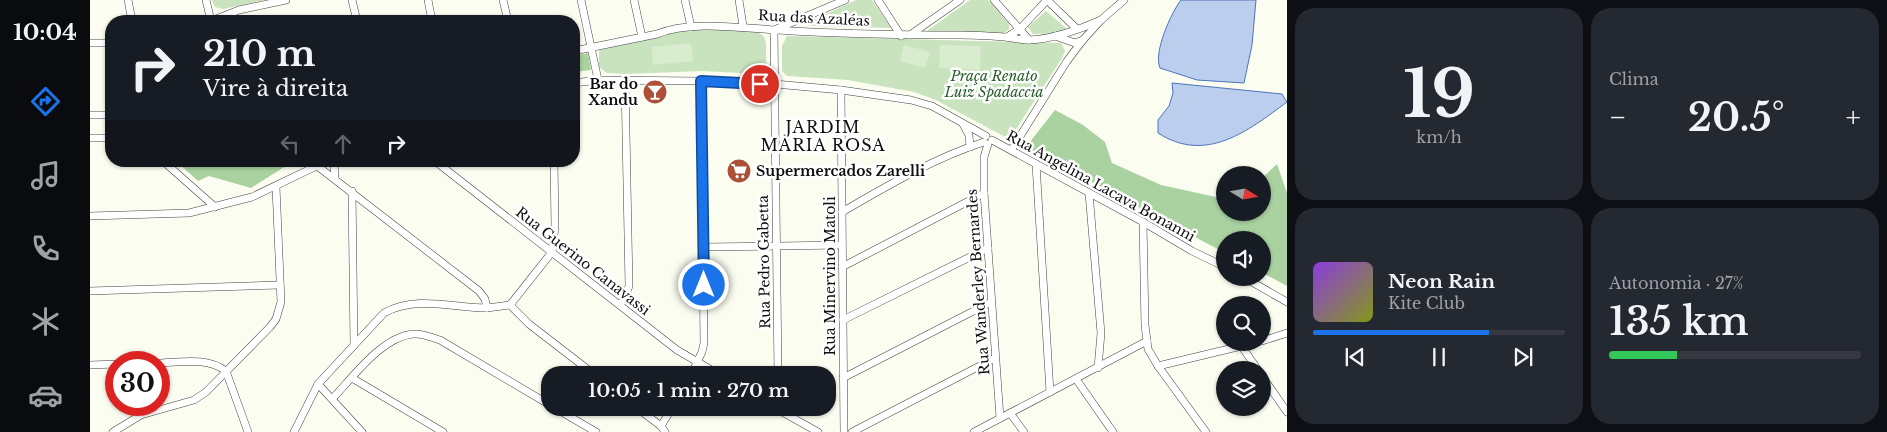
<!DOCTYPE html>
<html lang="pt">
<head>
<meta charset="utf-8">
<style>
  body { margin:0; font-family:"Libre Baskerville",serif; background:#242831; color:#f1f3f6; height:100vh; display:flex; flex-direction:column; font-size:19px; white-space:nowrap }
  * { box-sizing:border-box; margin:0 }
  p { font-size:16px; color:#9ea1a6 }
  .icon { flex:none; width:28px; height:28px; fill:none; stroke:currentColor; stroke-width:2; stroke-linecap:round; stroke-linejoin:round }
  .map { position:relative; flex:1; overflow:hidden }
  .details { display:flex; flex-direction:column; gap:8px; padding:8px; background:#0d0f14; width:600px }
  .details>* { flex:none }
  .banner { position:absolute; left:15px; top:15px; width:475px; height:152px; border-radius:20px; box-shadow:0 1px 4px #0004; background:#171b24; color:#f1f3f6; overflow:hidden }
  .needle { width:32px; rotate:101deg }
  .tools { position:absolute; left:1126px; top:166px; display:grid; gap:10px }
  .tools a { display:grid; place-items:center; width:55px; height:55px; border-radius:50%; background:#171b24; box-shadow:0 1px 4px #0004; font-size:25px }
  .speed { position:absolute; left:15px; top:351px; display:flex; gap:10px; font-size:25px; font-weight:700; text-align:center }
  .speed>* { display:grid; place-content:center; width:65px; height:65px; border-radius:50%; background:#171b24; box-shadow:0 1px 4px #0004; line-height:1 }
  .speed .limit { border:8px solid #d22; background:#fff; color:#111 }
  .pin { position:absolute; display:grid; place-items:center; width:42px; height:42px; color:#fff; margin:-21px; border:2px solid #fff; border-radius:50%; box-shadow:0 1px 5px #0007 }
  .me { position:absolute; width:55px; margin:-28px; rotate:0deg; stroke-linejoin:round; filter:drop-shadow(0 0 4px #0008) }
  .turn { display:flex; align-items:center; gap:18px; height:105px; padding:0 15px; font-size:22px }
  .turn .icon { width:65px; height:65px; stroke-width:2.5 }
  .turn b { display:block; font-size:35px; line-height:42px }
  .lanes { display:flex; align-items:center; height:48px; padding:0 15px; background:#0003; justify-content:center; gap:25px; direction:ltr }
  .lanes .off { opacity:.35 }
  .big { font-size:38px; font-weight:600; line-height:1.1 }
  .details .widget { flex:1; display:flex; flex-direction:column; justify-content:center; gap:8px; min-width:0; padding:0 18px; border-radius:20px; background:#242831 }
  .details .dial { align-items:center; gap:0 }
  .dial b { font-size:65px; line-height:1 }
  .song { display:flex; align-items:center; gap:15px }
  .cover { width:60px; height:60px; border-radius:8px; background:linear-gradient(135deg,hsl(270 70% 55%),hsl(70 70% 35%)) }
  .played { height:5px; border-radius:2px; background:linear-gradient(90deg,#1a73e8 70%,#363941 70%) }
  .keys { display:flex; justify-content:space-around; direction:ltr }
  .heat { display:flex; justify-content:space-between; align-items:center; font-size:28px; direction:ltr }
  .charge { height:8px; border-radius:4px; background:linear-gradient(90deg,#34c759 27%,#363941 0) }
  .details .tiles { flex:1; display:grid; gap:8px; grid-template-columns:repeat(2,1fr) }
  .trip { position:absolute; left:451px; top:366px; width:295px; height:50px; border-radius:20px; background:#171b24; box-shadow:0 1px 4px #0004; font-weight:600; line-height:50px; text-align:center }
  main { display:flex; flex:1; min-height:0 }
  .tabs { display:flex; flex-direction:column; width:90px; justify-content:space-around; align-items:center; background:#090b0e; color:#9ea1a6 }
  .tabs .icon { width:35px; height:35px }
  .tabs .on { color:#1a73e8 }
  .tabs b { font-size:22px; color:#f1f3f6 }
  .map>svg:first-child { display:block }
  .green { fill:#c8e3be }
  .forest { fill:#a9d2a0 }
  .pitch { fill:#daeccf }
  .water { fill:#bcceee; stroke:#4c73bc }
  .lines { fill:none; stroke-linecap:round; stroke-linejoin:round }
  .street-casing { stroke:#414141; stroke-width:8 }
  .street { stroke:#fff; stroke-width:7 }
  .route-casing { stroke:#114b97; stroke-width:12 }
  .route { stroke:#1a73e8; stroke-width:9 }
  .labels { text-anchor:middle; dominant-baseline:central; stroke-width:5; stroke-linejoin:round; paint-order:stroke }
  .street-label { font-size:14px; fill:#0e0e0e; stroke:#fff }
  .park-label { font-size:14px; font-style:italic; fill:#265d29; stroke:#fff }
  .poi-label { font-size:14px; font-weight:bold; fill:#0e0e0e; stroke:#fff; text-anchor:end }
  .quarter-label { font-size:16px; letter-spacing:1px; fill:#0e0e0e; stroke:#fff }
</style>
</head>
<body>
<main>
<nav class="tabs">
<b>10:04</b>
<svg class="icon on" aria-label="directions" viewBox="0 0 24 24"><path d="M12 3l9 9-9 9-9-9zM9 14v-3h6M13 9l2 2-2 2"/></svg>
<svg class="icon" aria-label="music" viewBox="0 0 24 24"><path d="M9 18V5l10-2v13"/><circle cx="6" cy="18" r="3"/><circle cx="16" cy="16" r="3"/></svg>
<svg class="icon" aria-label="phone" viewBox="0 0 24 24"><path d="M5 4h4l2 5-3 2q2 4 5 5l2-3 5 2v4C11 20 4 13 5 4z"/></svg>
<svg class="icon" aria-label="climate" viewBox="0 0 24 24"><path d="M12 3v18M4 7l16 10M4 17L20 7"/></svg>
<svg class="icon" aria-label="car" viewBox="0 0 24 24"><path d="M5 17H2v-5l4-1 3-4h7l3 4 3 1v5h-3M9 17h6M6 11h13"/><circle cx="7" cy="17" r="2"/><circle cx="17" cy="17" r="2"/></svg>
</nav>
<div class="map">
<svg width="1197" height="432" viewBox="0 0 1197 432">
  <rect width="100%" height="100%" fill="#fcfdf1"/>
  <g class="green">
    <path d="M 122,0 L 175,0 L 133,9 L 125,7 Z"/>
    <path d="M 766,0 L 782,0 L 801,28 L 719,26 L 717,23 Z"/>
    <path d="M 880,0 L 898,0 L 919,24 L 919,29 L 914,33 L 837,31 Z"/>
    <path d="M 956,11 L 977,29 L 973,33 L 943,34 L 938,27 Z"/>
    <path d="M 616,29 C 629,30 660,27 671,34 C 677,38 676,46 676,52 C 676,61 678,68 671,74 L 612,71 L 536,74 L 517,73 L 509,67 L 509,50 L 582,32 Z"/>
    <path d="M 697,36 L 971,43 L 975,51 L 972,58 L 923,134 L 917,138 L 846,100 L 824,92 L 758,80 L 697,76 L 692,71 L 692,46 Z"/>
  </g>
  <g class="forest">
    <path d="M 498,53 L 501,70 L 484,72 L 484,56 Z"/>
    <path d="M 965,110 L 993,125 L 1015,142 L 1022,163 L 1071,185 L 1135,199 L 1135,212 L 1172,212 L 1173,177 L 1187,164 L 1197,193 L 1197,286 L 1173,273 L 1172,240 L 1135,240 L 1135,253 L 936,147 Z"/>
    <path d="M 86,161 L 185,161 L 196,166 L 161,188 L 119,176 L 108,181 Z"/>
  </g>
  <g class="pitch">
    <path d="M 601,43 L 603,61 L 563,65 L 562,47 Z"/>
    <path d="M 814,45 L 840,52 L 835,68 L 810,61 Z"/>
    <path d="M 850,45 L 891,46 L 890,70 L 849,68 Z"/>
  </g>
  <g class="water">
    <path d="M 1091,0 L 1166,0 L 1162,45 L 1154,83 L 1107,80 L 1070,68 C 1063,53 1081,13 1091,0 Z"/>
    <path d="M 1082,83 L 1192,94 L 1197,102 C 1158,131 1116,164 1068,133 L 1068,120 L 1079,106 L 1083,93 Z"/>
  </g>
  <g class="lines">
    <defs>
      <g id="street">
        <path d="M 38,0 L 42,21"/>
        <path d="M 116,0 L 121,21"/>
        <path d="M 262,0 L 267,21"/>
        <path d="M 338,0 L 342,21"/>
        <path d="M 413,0 L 418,21"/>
        <path d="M 491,0 L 508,80"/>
        <path d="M 544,0 L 552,37"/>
        <path d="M 595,0 L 601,27"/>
        <path d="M 649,0 L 653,26"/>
        <path d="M 788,0 L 811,36"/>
        <path d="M 904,0 L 939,40"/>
        <path d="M 957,0 L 987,29"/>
        <path d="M 121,21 L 149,10 L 196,0"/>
        <path d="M 820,35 L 870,0"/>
        <path d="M 965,36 L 985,43 L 993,40 L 1011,20 L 1034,0"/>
        <path d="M 917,37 L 930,29 L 957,0"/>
        <path d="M 0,43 L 21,43"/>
        <path d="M 484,51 L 567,34 C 600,20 652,28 687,30 C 748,34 809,35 870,35 C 885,35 900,36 915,37 C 923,38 931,40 938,40 C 960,40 991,29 1011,20"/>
        <path d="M 484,83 L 508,80 L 611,81 L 685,84 L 751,90 L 821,100 L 842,106 L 896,136"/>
        <path d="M 751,90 L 754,432"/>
        <path d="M 0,115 L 21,115"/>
        <path d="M 873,124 L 879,135 L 880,147"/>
        <path d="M 0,138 L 21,138"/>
        <path d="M 902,140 L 1053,222 L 1102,251 L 1135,267"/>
        <path d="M 898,144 L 894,157 L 894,193 L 910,418"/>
        <path d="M 922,149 L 977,61 L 993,40"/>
        <path d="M 73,161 L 125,207"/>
        <path d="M 244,161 L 245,179"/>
        <path d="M 345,161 L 587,350 L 630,375"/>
        <path d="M 946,164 L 960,392"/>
        <path d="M 226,165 L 389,291 L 395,299 L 397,308"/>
        <path d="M 262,191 L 264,345"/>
        <path d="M 999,193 L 1011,333 L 1008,368"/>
        <path d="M 752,212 C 797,186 844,158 894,142"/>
        <path d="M 0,216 L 99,213 L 162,197 L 237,161"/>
        <path d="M 1053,222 L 1055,325 L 1058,349 L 1068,366 L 1116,432"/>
        <path d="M 614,247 L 752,245"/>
        <path d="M 752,267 L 894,193"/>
        <path d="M 1155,278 L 1197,302"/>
        <path d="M 0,291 L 190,285"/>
        <path d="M 420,305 L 462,252 L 465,226 L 464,161"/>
        <path d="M 420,305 L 439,324 L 505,375"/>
        <path d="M 530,305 L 535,297 L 539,286 L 535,81"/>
        <path d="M 753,320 L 898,248"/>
        <path d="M 1172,341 L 1197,333"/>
        <path d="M 1152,347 L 1168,370"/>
        <path d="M 69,363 C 92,362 117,357 136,371"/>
        <path d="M 0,365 L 26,364"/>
        <path d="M 1068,366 L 1168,342"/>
        <path d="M 136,371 L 158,432"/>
        <path d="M 601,375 L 612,352 L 614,343 L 611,81"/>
        <path d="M 688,375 L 684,30 L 755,0"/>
        <path d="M 1172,376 L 1197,412"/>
        <path d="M 262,378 L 353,432"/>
        <path d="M 753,378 L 901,302"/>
        <path d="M 986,379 L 1023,432"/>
        <path d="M 228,384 L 272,432"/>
        <path d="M 243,398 C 264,376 292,337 323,334 C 332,333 341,337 350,340 L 460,405"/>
        <path d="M 465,408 L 506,432"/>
        <path d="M 547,408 L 571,426 L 575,432"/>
        <path d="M 685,408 L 728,432"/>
        <path d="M 920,413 L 934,432"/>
        <path d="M 571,426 L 582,408"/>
        <path d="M 23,432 L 51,415 L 104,400 L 116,392 L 180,327 L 186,319 L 191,302 L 186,187"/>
        <path d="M 204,432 L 228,384 L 294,313 C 326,295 363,308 397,308 C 405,307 413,306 420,305"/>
        <path d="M 762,432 L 905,358"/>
        <path d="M 884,432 L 1057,341"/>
      </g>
    </defs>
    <use href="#street" class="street-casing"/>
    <use href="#street" class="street"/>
  </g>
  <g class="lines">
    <defs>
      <path id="route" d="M 614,285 L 611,81 L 670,84"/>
    </defs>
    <use href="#route" class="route-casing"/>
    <use href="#route" class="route"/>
  </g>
  <defs>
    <symbol id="bar-disc" viewBox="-11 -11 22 22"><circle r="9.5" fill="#ac5038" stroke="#fff"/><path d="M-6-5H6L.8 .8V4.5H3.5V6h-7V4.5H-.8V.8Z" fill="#fff"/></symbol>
    <symbol id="supermarket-disc" viewBox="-11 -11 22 22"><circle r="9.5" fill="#ac5038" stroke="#fff"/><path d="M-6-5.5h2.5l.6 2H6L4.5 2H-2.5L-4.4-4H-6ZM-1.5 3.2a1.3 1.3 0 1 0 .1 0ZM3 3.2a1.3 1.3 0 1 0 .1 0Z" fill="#fff"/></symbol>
  </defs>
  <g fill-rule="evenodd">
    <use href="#bar-disc" x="551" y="78" width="28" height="28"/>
    <use href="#supermarket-disc" x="635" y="157" width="28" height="28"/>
  </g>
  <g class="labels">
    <g class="street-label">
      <text transform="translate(724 18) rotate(3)">Rua das Azaléas</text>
      <text transform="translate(1011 186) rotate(29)">Rua Angelina Lacava Bonanni</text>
      <text transform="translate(493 261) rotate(38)">Rua Guerino Canavassi</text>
      <text transform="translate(674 262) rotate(-91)">Rua Pedro Gabetta</text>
      <text transform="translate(740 276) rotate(-90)">Rua Minervino Matoli</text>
      <text transform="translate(888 282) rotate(-94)">Rua Wanderley Bernardes</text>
    </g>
    <g class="park-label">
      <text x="904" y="76">Praça Renato<tspan x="904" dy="16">Luiz Spadaccia</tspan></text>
    </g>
    <g class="poi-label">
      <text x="548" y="84">Bar do<tspan x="548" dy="16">Xandu</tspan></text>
      <text x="666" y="171" text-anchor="start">Supermercados Zarelli</text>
    </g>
    <g class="quarter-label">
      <text x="733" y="127">JARDIM<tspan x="733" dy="18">MARIA ROSA</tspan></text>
    </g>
  </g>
</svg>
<div class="tools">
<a><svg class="needle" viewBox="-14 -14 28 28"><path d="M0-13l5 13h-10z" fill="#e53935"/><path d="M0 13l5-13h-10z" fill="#9ea1a6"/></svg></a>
<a><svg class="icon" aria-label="sound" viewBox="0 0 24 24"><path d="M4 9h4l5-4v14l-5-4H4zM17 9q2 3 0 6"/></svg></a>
<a><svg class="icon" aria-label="search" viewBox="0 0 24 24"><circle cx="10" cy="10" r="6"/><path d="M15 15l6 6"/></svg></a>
<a><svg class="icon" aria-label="layers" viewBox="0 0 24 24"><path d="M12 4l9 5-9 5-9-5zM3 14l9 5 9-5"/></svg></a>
</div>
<div class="speed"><div class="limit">30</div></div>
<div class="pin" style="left:670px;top:84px;background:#d93025"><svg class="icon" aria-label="arrive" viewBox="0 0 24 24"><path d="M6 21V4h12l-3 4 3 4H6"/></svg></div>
<svg class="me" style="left:614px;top:285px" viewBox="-20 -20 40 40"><circle r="17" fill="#1a73e8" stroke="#fff" stroke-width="3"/><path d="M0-11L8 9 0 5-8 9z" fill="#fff"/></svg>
<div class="trip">10:05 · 1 min · 270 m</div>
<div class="banner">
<div class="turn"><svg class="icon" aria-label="right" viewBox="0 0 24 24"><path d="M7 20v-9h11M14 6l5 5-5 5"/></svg><div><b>210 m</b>Vire à direita</div></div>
<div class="lanes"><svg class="icon off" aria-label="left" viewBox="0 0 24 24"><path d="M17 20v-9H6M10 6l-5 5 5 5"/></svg><svg class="icon off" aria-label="ahead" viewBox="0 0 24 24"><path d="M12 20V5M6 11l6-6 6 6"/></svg><svg class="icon" aria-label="right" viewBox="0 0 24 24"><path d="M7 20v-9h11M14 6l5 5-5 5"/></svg></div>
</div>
</div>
<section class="details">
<div class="tiles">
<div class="widget dial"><b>19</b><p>km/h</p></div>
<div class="widget"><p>Clima</p>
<div class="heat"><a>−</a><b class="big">20.5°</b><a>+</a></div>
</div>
<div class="widget">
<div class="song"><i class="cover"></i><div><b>Neon Rain</b><p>Kite Club</p></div></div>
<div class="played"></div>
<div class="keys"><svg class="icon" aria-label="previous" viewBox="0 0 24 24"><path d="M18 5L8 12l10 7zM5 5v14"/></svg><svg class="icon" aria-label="pause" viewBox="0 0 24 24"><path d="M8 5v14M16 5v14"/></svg><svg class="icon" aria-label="next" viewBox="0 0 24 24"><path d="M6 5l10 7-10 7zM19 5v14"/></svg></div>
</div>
<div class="widget"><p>Autonomia · 27%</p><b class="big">135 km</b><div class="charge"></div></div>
</div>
</section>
</main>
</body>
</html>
